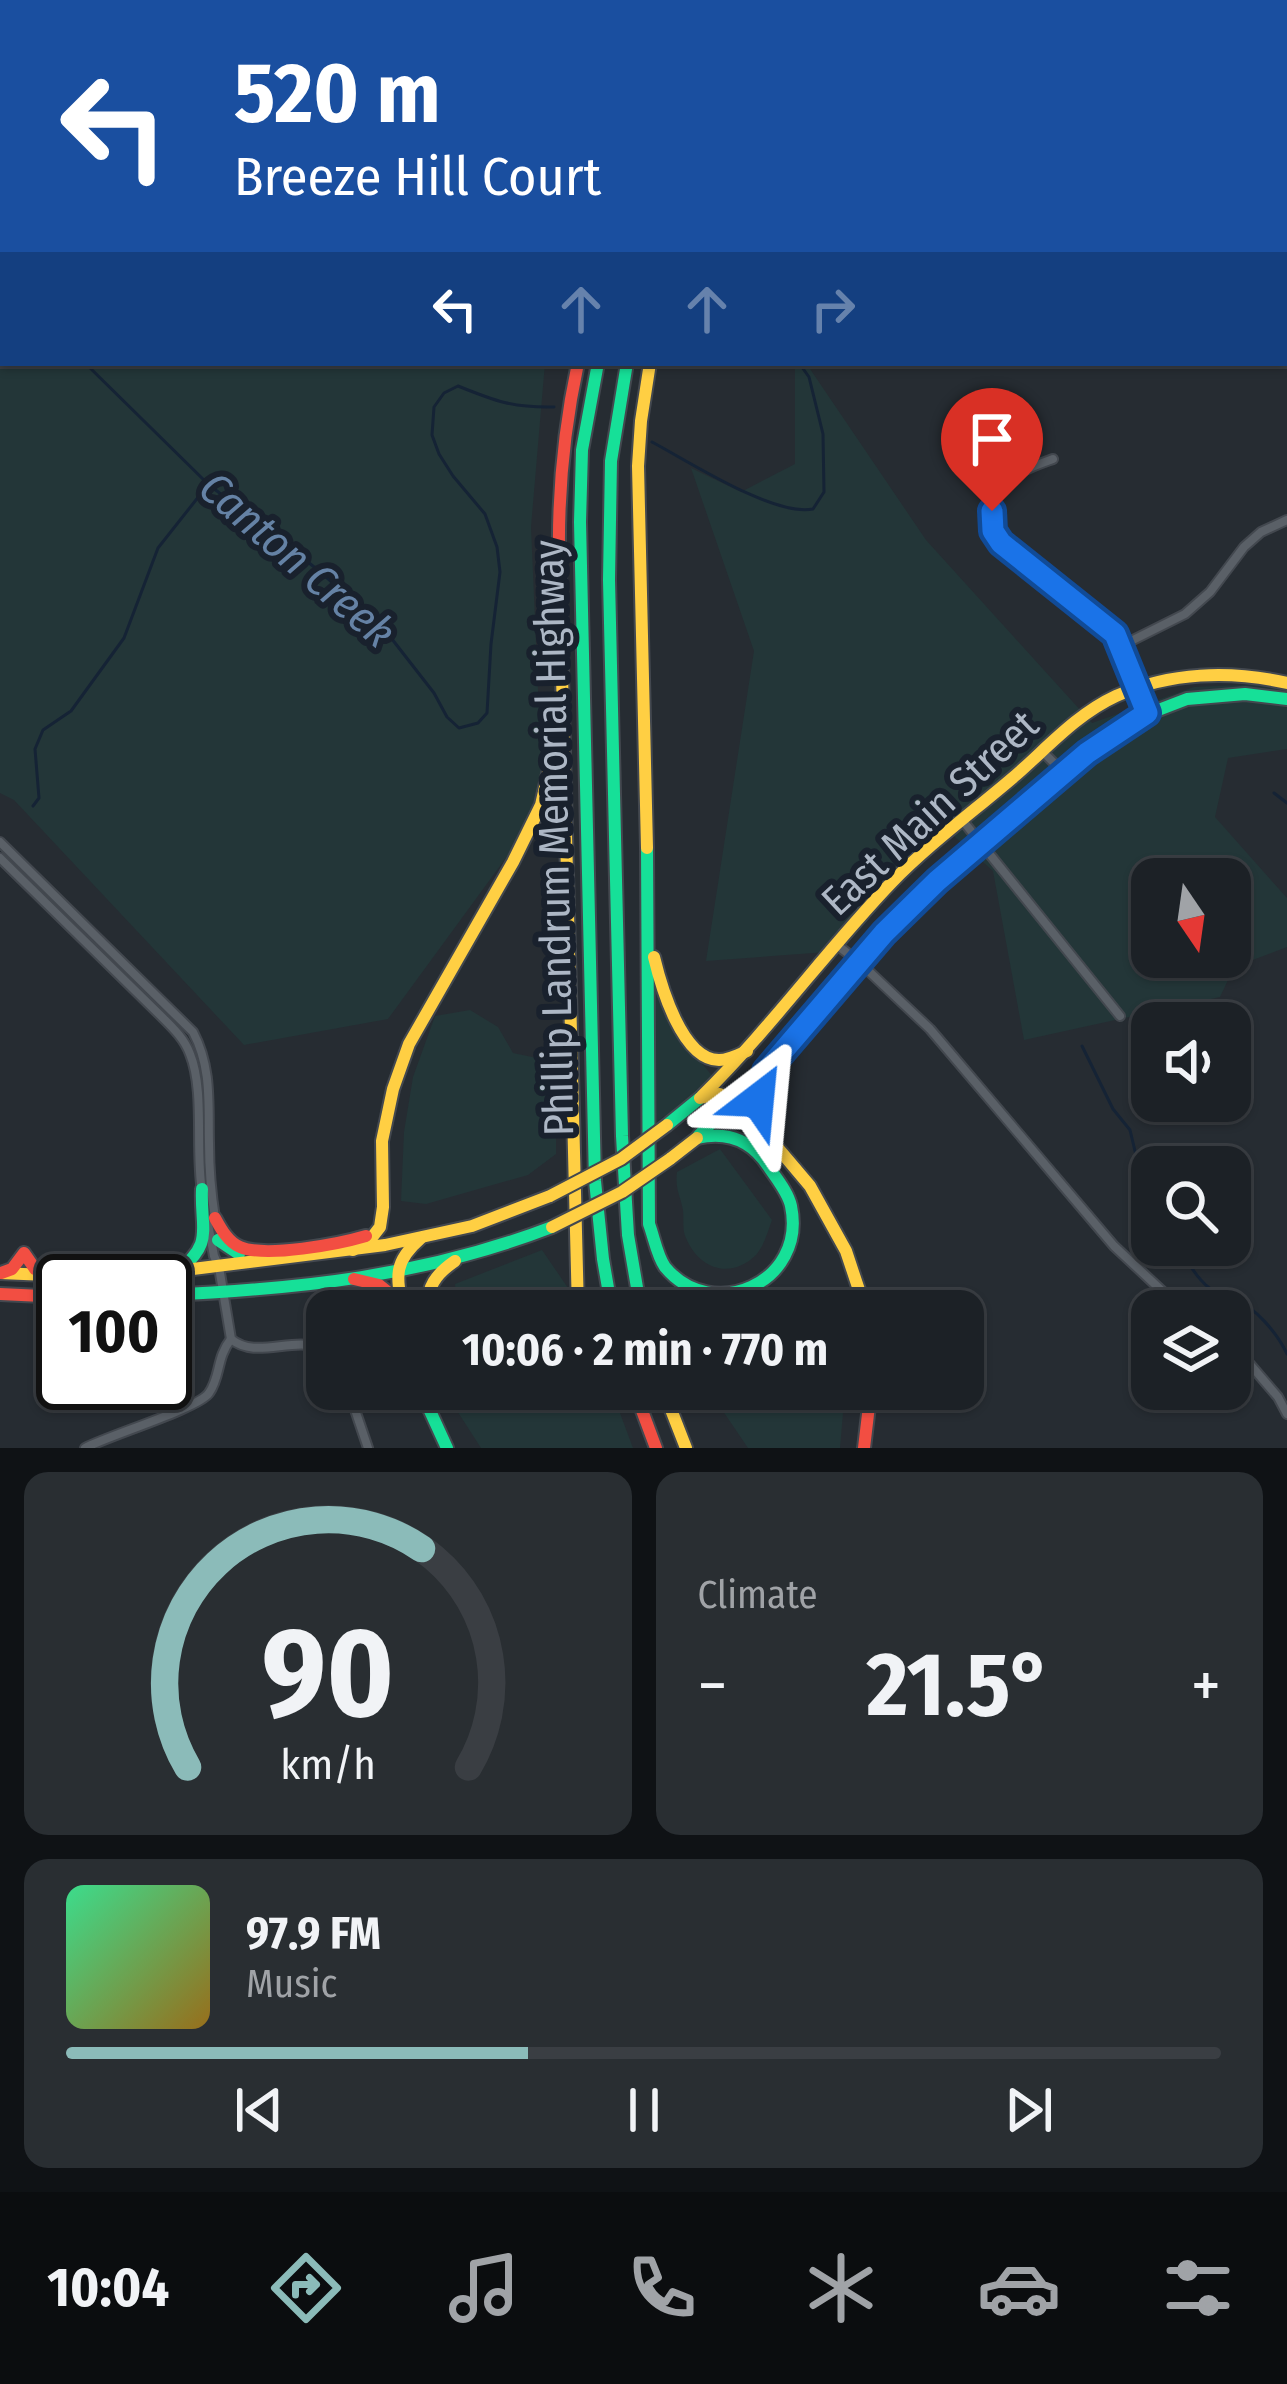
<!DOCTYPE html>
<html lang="en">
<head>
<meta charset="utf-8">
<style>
  body { margin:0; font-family:"Fira Sans Condensed",sans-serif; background:#292e32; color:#f1f3f6; height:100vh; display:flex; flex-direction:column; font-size:45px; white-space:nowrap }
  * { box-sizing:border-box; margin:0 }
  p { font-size:39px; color:#a0a3a7 }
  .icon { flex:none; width:66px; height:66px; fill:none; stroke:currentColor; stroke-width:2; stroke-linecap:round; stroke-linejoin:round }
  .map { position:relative; height:1448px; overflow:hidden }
  .details { display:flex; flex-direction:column; gap:24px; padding:24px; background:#0f1215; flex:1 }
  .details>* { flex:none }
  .top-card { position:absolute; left:0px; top:0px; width:1287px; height:366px; box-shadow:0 3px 9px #0004,0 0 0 3px #3a3e43; background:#1a4fa0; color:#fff; overflow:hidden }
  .needle { width:78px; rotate:167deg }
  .controls { position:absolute; left:1131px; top:858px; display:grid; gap:24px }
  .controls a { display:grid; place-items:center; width:120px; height:120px; border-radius:24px; background:#1c2126; box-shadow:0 3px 9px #0004,0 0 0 3px #3a3e43; font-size:60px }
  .speed { position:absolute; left:36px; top:1254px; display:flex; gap:24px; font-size:60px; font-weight:700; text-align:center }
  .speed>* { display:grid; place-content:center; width:156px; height:156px; border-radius:50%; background:#1c2126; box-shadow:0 3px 9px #0004,0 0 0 3px #3a3e43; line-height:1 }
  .speed .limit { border:6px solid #111; border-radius:18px; background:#fff; color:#111 }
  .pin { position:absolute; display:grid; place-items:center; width:102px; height:102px; color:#fff; margin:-123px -51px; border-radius:50% 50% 50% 0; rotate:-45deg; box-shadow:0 0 12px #0007 }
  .pin .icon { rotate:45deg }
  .me { position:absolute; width:132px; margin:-66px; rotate:29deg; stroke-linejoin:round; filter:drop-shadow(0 0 9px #0008) }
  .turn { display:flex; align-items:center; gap:42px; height:252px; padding:0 36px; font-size:54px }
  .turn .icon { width:156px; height:156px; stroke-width:2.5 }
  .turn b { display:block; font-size:84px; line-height:102px }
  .lanes { display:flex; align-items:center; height:114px; padding:0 36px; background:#0003; justify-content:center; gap:60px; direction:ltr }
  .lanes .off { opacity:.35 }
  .big { font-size:90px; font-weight:700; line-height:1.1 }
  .details .widget { flex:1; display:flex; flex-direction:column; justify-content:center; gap:18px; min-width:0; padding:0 42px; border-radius:24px; background:#292e32 }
  .details .dial { align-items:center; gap:0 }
  .dial svg { height:312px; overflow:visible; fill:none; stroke:#3a3e43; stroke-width:7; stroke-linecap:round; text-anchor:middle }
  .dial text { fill:#f1f3f6; stroke:none }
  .song { display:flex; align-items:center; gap:36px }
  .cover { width:144px; height:144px; border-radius:18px; background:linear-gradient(135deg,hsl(150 70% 55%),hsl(40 70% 35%)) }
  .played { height:12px; border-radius:6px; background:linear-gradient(90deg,#8bbbb9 40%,#3a3e43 40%) }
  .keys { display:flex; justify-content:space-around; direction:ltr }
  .heat { display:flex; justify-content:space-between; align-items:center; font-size:66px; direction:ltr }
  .details .tiles { flex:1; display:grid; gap:24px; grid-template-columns:1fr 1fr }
  .widget:last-child { grid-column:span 2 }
  .trip { position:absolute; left:306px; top:1290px; width:678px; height:120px; border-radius:24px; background:#1c2126; box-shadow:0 3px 9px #0004,0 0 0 3px #3a3e43; font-weight:700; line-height:120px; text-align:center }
  .tabs { display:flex; height:192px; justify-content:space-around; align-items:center; background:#0b0d0f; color:#a0a3a7 }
  .tabs .icon { width:84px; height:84px }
  .tabs .current { color:#8bbbb9 }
  .tabs b { font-size:54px; color:#f1f3f6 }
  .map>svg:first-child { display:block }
  .green { fill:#233638; fill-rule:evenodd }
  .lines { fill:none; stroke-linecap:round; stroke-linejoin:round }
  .stream { stroke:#152335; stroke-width:3 }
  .street-casing { stroke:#43484f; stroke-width:12 }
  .fast-casing { stroke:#43484f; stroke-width:16 }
  .slow-casing { stroke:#43484f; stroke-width:16 }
  .jam-casing { stroke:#43484f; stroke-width:16 }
  .street { stroke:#5a6067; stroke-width:8 }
  .fast { stroke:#16e098; stroke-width:12 }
  .slow { stroke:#ffcf43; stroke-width:12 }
  .jam { stroke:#f24e42; stroke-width:12 }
  .slow-bridge-casing { stroke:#43484f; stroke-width:16; stroke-linecap:butt }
  .slow-bridge { stroke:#ffcf43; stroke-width:12 }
  .route-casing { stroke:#114b97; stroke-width:30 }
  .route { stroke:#1a73e8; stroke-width:21 }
  .labels { text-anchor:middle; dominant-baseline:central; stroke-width:12; stroke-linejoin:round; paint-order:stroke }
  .street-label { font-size:42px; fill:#adb7c5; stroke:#19212d }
  .water-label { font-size:45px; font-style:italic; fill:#6582a5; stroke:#19212d }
</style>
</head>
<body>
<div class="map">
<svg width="1287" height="1448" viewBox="0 0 1287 1448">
  <rect width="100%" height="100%" fill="#262c32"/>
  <g class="green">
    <path d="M 0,0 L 430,0 L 434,3 L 3,3 L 3,363 L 545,363 L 531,527 L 543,807 L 388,1019 L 244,1045 L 14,800 L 0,793 Z"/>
    <path d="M 925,0 L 1287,0 L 1287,174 L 1284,175 L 1284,3 L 922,3 Z"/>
    <path d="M 795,363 L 806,363 L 926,540 L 1092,723 L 1194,687 L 1287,683 L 1287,749 L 1228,758 L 1215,817 L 1287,898 L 1287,947 L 1234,967 L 1220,997 L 1024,1040 L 993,871 L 947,830 L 841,951 L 706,961 L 754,651 L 691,468 L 741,492 L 795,464 ZM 1152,879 L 1230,879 L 1230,957 L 1152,957 Z"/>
    <path d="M 656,982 L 693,1053 L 714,1078 L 666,1119 L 664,1116 L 655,1123 Z"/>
    <path d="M 470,1010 L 498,1027 L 513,1053 L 556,1062 L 556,1154 L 528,1175 L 426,1204 L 401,1201 L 404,1132 L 413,1077 L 435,1016 Z"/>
    <path d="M 720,1149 L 772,1220 C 768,1231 764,1246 756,1255 C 730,1280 699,1269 686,1238 C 682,1230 684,1219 683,1210 C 680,1194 675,1190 677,1172 Z"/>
    <path d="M 542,1250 L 568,1288 L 563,1311 L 458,1311 L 455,1284 Z"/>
    <path d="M 443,1389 C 469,1389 491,1406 518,1404 C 532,1404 541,1395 553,1391 C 569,1385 594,1389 611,1389 L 633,1448 L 481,1448 Z"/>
    <path d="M 708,1389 L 845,1389 L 840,1448 L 748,1448 Z"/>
  </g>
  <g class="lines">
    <g class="stream">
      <path d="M 397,0 L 406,3"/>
      <path d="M 1268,0 L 1270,3"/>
      <path d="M 1280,3 L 1285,0"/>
      <path d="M 0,331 L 3,331"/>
      <path d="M 85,363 L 208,484 L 318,570 L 381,625 L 434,693 L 447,717 L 459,728 L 478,723 L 487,713 L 491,644 L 500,572 L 497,547 L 485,514 L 453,476 L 439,454 L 432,435 L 434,407 L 444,393 L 458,386 C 495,401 513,408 554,407"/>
      <path d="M 652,442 C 688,461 774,517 813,509 L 824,492 L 823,434 L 809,377 L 799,363"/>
      <path d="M 1274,793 L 1287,803"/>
      <path d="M 33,806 L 39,798 L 35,749 L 43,730 L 71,711 L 124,638 L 158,548 L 207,486"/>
      <path d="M 1082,1046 L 1113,1109 L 1130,1130 L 1140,1172 L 1152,1196"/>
      <path d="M 1177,1245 C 1187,1260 1198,1282 1214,1291 C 1220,1294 1227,1294 1233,1297 C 1255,1308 1277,1332 1287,1354"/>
    </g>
    <defs>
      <g id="street">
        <path d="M 546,0 L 556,3"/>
        <path d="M 0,13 L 3,14"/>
        <path d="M 0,27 L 3,28"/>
        <path d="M 1284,311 L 1287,314"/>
        <path d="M 1053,459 C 1025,469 999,477 993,509 C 991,518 991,527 996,535 C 1014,567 1082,600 1110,629 C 1129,649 1137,687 1147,713"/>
        <path d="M 1121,646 L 1185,614 L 1210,592 L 1244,547 L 1261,532 L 1287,520"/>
        <path d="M 1043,752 L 1063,772"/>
        <path d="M 963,821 L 1120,1016"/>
        <path d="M 0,842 L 193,1032 C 212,1068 208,1104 209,1143 C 209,1168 211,1193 215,1218"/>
        <path d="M 0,858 L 160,1015 C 172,1027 184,1038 190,1054 C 205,1091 195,1150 202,1191"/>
        <path d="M 837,945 L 859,962 L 930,1029 L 1114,1246 L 1175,1303 L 1187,1311"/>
        <path d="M 208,1224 L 214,1256 L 219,1267 L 231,1339 C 257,1361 297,1333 327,1351"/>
        <path d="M 1230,1341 L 1278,1397 L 1287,1414"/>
        <path d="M 348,1389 L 368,1448"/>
        <path d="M 85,1448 C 110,1435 199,1408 209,1393 C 221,1376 216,1358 231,1339"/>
      </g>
      <g id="fast">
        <path d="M 819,3 L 821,0"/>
        <path d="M 598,363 L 582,450 L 580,522 L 595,1181 L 603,1259 L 612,1311"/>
        <path d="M 627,363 L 611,461 L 609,580 L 622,1136 L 628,1235 L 641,1311"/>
        <path d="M 647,848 L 649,1224 C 654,1237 657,1256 665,1267 C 712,1324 807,1283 791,1206 C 788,1192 776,1178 768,1166 C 751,1140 727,1131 697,1138"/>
        <path d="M 667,1125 L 700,1098"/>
        <path d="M 699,1135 L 767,1071 L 883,933 L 937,881 L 1087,753 L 1135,719 L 1187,699 L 1245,694 L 1287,699"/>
        <path d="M 218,1240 L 239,1254"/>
        <path d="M 177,1272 C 215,1242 200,1230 202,1189"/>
        <path d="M 165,1295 C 300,1289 425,1276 552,1227"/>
        <path d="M 420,1389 L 447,1448"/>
      </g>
      <g id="slow">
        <path d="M 559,556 L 578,1311"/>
        <path d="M 647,848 L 638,466 L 641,421 L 650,363"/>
        <path d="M 654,957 C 661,986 682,1060 719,1060 C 729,1060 738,1055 747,1051"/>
        <path d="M 702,1096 C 770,1029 825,952 891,883 C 929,844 974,811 1016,775 C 1048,747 1077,714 1116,696 C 1170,672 1230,670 1287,683"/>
        <path d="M 700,1098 L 719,1094 L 738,1101 L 810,1186 L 846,1251 L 866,1311"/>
        <path d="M 766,1127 L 758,1099 L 767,1071"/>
        <path d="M 670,1159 L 697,1138"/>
        <path d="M 353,1250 L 373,1236 L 380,1227 L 383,1207 L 382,1141 L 393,1089 L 409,1044 L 513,862 L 541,805 L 555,743"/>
        <path d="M 0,1273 L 70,1276 L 153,1274 L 385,1245 L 472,1226 L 550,1196"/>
        <path d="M 403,1311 C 397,1278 392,1263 420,1239"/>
        <path d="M 428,1311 C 426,1287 436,1274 455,1261"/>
        <path d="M 663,1389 L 686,1448"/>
      </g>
      <g id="jam">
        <path d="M 784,3 L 786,0"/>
        <path d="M 559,556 C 558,490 564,428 578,363"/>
        <path d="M 215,1218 C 221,1229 228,1242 240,1247 C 266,1258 339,1244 366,1236"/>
        <path d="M 1,1273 L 12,1269 L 24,1253 L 35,1269 L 47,1273"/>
        <path d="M 354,1279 L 379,1285 L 400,1302"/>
        <path d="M 0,1294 L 63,1297"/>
        <path d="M 634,1389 L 656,1448"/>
        <path d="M 864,1448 L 871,1389"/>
      </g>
    </defs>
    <use href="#street" class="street-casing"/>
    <use href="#fast" class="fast-casing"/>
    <use href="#slow" class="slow-casing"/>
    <use href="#jam" class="jam-casing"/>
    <use href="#street" class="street"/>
    <use href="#fast" class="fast"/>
    <use href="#slow" class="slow"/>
    <use href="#jam" class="jam"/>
    <defs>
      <g id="slow-bridge">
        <path d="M 550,1196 L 621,1159 L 667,1125"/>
        <path d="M 552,1227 L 622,1192 L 670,1159"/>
      </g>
    </defs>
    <use href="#slow-bridge" class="slow-bridge-casing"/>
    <use href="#slow-bridge" class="slow-bridge"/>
  </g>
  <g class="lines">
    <defs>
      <path id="route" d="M 758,1100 L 766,1071 L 884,933 L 937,881 L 1087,753 L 1147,713 L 1115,634 L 1001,543 L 993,531 L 992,511"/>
    </defs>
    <use href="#route" class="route-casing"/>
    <use href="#route" class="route"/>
  </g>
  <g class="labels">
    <g class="street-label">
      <text transform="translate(930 813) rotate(-43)">East Main Street</text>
      <text transform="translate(554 838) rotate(-91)">Phillip Landrum Memorial Highway</text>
    </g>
    <g class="water-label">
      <text transform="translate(297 560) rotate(41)">Canton Creek</text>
    </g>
  </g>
</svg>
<div class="controls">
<a><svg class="needle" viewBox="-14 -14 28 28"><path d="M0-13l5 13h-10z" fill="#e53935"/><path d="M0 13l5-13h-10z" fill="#a0a3a7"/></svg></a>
<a><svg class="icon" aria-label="sound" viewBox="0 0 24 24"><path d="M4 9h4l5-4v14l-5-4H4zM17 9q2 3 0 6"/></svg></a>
<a><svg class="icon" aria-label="search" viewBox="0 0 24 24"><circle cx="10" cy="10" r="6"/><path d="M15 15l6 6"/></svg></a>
<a><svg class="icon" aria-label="layers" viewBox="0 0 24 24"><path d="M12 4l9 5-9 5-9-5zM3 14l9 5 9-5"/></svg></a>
</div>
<div class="speed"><div class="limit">100</div></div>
<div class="pin" style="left:992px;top:511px;background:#d93025"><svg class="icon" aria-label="arrive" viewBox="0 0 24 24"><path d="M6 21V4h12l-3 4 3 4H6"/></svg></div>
<svg class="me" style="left:758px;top:1100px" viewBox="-20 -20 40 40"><path d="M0-17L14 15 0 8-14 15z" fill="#1a73e8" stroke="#fff" stroke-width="4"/></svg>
<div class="trip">10:06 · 2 min · 770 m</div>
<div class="top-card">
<div class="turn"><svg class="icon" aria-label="left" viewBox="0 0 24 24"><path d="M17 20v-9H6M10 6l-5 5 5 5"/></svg><div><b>520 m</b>Breeze Hill Court</div></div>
<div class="lanes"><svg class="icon" aria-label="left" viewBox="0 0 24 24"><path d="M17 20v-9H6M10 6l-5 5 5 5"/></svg><svg class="icon off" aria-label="ahead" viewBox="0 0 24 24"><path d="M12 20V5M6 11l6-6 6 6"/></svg><svg class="icon off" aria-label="ahead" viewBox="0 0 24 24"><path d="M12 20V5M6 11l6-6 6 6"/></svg><svg class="icon off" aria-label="right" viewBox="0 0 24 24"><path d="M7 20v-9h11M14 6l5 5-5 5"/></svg></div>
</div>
</div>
<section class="details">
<div class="tiles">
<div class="widget dial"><svg viewBox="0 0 100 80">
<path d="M14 69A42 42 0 1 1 86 69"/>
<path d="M14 69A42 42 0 0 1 74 13" stroke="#8bbbb9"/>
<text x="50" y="56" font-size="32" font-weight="700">90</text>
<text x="50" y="72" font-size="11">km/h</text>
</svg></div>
<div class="widget"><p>Climate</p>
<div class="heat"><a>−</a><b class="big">21.5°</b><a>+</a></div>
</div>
<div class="widget">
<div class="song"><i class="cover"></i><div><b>97.9 FM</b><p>Music</p></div></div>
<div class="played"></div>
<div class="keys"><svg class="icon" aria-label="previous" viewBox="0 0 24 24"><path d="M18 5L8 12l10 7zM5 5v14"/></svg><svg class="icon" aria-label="pause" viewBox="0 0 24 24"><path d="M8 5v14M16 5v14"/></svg><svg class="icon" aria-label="next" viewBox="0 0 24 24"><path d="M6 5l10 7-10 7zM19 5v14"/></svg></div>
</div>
</div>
</section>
<nav class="tabs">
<b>10:04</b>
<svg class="icon current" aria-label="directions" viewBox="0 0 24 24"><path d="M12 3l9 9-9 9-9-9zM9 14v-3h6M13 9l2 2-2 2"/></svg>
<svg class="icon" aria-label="music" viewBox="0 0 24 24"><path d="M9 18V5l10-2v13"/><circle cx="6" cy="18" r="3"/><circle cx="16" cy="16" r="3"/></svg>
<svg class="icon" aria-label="phone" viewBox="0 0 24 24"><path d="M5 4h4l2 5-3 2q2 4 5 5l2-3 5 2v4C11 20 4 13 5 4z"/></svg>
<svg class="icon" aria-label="climate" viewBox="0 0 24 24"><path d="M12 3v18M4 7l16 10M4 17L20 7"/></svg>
<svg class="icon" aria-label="car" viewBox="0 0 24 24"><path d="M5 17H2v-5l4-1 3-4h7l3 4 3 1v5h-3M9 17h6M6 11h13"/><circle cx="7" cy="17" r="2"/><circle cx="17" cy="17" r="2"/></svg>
<svg class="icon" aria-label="filters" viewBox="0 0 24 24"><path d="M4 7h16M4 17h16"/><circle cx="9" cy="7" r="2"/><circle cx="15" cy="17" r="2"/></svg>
</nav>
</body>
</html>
